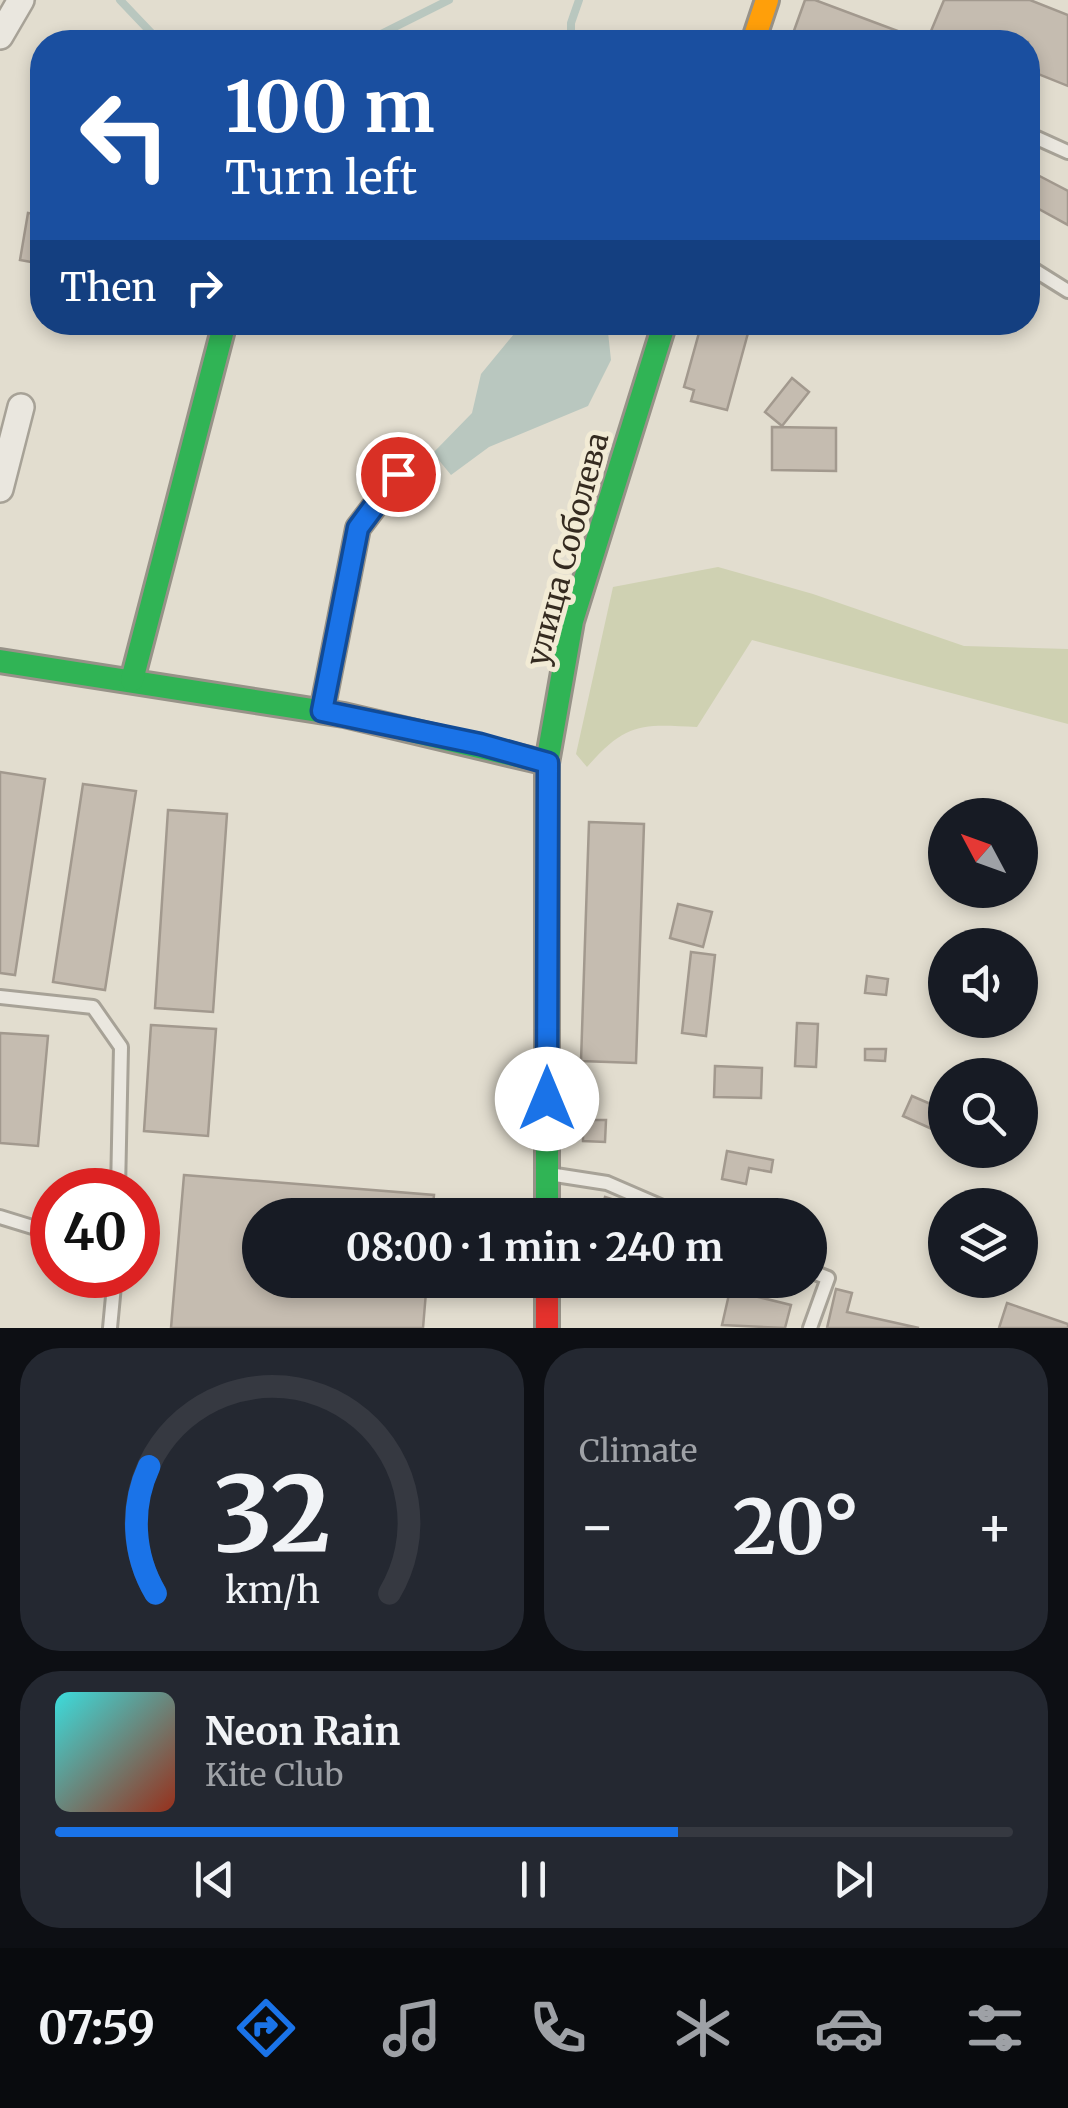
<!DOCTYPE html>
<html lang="en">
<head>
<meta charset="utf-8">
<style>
  body { margin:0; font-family:Merriweather,serif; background:#242831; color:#f1f3f6; height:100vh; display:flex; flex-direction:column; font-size:38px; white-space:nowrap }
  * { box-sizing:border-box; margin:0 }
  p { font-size:32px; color:#9ea1a6 }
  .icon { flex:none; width:55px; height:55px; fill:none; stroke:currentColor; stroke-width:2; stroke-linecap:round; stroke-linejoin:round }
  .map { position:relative; height:1328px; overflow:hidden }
  .sheet { display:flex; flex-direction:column; gap:20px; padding:20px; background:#0d0f14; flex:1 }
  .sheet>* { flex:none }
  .banner { position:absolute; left:30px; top:30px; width:1010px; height:305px; border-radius:40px; box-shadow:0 5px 15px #0003; background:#1a4fa0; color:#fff; overflow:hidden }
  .needle { width:65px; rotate:311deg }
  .buttons { position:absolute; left:928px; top:798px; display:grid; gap:20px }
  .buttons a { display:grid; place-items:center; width:110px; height:110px; border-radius:50%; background:#171b24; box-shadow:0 5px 15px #0003; font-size:50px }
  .speed { position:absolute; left:30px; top:1168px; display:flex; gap:20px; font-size:50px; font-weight:700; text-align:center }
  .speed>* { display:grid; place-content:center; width:130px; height:130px; border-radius:50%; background:#171b24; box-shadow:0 5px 15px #0003; line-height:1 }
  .speed .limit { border:15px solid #d22; background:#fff; color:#111 }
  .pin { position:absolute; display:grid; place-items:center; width:85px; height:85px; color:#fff; margin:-42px; border:5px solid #fff; border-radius:50%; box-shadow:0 2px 10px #0007 }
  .me { position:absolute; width:110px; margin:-55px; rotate:0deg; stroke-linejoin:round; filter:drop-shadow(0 0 8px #0008) }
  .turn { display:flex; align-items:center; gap:35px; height:210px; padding:0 30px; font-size:45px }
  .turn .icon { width:130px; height:130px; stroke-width:2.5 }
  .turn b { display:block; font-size:70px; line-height:85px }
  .then { display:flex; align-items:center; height:95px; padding:0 30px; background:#0003; gap:20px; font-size:38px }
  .big { font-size:75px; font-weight:700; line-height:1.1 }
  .sheet .widget { flex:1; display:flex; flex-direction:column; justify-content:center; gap:15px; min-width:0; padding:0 35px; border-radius:40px; background:#242831 }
  .sheet .dial { align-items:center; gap:0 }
  .dial svg { height:260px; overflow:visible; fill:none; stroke:#363941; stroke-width:7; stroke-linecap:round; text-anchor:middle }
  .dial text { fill:#f1f3f6; stroke:none }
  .song { display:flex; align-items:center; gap:30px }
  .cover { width:120px; height:120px; border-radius:15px; background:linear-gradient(135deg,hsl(180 70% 55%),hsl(10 70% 35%)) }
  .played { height:10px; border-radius:5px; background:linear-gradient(90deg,#1a73e8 65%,#363941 65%) }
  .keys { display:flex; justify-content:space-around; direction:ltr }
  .heat { display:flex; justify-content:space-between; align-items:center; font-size:55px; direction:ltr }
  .sheet .tiles { flex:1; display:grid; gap:20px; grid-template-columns:1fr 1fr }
  .widget:last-child { grid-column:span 2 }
  .trip { position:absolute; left:242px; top:1198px; width:585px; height:100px; border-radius:50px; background:#171b24; box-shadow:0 5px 15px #0003; font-weight:700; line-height:100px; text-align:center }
  .menu { display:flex; height:160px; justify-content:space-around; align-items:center; background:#090b0e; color:#9ea1a6 }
  .menu .icon { width:70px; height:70px }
  .menu .selected { color:#1a73e8 }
  .menu b { font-size:45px; color:#f1f3f6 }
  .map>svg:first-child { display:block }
  .green { fill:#cfd1b2 }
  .water { fill:#b9c7bf }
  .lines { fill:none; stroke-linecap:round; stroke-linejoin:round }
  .stream { stroke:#b9c7bf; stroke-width:8 }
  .building { fill:#c5bcb0; stroke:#a2998e; stroke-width:2.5 }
  .lane-casing { stroke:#a7a297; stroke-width:18 }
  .street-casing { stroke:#a7a297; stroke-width:30 }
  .fast-casing { stroke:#979288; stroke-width:28 }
  .slow-casing { stroke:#979288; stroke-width:28 }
  .jam-casing { stroke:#979288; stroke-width:28 }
  .lane { stroke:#eae7df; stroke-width:12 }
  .street { stroke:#eae7df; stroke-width:25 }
  .fast { stroke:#30b455; stroke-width:22 }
  .slow { stroke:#ff9f0a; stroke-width:22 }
  .jam { stroke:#e5322d; stroke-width:22 }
  .route-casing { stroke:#114b97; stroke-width:25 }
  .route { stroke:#1a73e8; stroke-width:18 }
  .labels { text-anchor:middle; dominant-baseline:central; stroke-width:10; stroke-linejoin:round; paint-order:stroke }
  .street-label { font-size:30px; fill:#352b20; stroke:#f2ebd5 }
</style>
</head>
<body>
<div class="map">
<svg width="1068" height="1328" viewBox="0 0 1068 1328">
  <rect width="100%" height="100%" fill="#e2ddcf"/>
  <path class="green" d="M 718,567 L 813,594 L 964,646 L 1068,649 L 1068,724 L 752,640 L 697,727 C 642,724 626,722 587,767 L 576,754 L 613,587 Z"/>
  <path class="water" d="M 523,323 L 607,323 L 611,360 L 588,406 L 489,447 L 451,475 L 433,453 L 472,413 L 481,374 Z"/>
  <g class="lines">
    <g class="stream">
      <path d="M 120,0 L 160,42"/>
      <path d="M 365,42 L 449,0"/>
      <path d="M 571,42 L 571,23 L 579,0"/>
    </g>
  </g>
  <g class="building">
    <path d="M 805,0 L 815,0 L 927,42 L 801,42 L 791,39 Z"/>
    <path d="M 944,0 L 1030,0 L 1068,15 L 1068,86 L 1028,70 L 1028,42 L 959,42 L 931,31 Z"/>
    <path d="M 1028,170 L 1068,191 L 1068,225 L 1028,203 Z"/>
    <path d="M 28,213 L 42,215 L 42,264 L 20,260 Z"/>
    <path d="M 702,322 L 751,322 L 727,410 L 691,401 L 694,390 L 684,387 Z"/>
    <path d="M 792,378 L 809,392 L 782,426 L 765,412 Z"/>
    <path d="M 772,427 L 836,428 L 836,471 L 772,470 Z"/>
    <path d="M 0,772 L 45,779 L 15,975 L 0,973 Z"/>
    <path d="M 83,784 L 136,791 L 105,990 L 53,982 Z"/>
    <path d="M 168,810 L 227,814 L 213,1012 L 155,1008 Z"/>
    <path d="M 589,822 L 644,824 L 636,1063 L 581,1061 Z"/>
    <path d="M 678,904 L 712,912 L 703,947 L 670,938 Z"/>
    <path d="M 691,952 L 715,955 L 706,1036 L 682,1033 Z"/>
    <path d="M 867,976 L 888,979 L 886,995 L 865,993 Z"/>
    <path d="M 797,1023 L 818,1024 L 816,1067 L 795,1066 Z"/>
    <path d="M 151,1025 L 216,1029 L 208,1136 L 144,1131 Z"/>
    <path d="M 0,1033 L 48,1036 L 38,1146 L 0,1143 Z"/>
    <path d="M 865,1049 L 886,1049 L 885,1061 L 865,1060 Z"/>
    <path d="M 715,1066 L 762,1068 L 761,1098 L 714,1097 Z"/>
    <path d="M 912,1096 L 940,1108 L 932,1129 L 903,1116 Z"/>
    <path d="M 583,1120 L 606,1120 L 605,1142 L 583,1141 Z"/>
    <path d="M 727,1151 L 773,1160 L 771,1172 L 749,1168 L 746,1184 L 722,1179 Z"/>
    <path d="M 184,1175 L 434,1195 L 432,1215 L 260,1215 L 260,1280 L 427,1280 L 423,1328 L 171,1328 Z"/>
    <path d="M 605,1197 L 618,1201 L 614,1215 L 600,1213 Z"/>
    <path d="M 836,1289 L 852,1293 L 847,1312 L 919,1328 L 827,1328 Z"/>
    <path d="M 730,1290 L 791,1305 L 785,1328 L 722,1325 Z"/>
    <path d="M 1007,1303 L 1068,1324 L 1068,1328 L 999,1328 Z"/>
  </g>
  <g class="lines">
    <defs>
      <g id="lane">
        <path d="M 1028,134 L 1068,152"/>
        <path d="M 1028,266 L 1068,291"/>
        <path d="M 0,997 L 93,1007 L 121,1047 L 118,1190"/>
        <path d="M 549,1174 L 607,1183 L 681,1215"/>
        <path d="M 0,1217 L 52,1233"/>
        <path d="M 810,1271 L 828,1278 L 810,1328"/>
        <path d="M 110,1328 L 115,1275"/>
      </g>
      <g id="street">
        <path d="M 0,36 L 21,0"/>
        <path d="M 0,489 L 21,407"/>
      </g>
      <g id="fast">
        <path d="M 0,661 L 344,715 L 547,763"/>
        <path d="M 132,680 L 225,322"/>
        <path d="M 322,711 L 358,528 L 399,474"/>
        <path d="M 547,1215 L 547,763 L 572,621 L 665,322"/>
      </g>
      <path id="slow" d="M 753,42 L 767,0"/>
      <path id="jam" d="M 547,1280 L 547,1328"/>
    </defs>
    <use href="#lane" class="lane-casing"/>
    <use href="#street" class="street-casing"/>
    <use href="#fast" class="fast-casing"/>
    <use href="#slow" class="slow-casing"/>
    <use href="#jam" class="jam-casing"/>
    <use href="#lane" class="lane"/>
    <use href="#street" class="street"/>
    <use href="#fast" class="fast"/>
    <use href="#slow" class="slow"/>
    <use href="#jam" class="jam"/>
  </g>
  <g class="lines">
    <defs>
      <path id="route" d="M 398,474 L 358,528 L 322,711 L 480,744 L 548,763 L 547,1099"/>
    </defs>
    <use href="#route" class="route-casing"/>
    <use href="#route" class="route"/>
  </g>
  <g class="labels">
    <g class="street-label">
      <text transform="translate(567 549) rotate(-75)">улица Соболева</text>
    </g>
  </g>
</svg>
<div class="buttons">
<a><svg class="needle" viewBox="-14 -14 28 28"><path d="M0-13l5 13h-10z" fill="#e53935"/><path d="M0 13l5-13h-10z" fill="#9ea1a6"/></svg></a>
<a><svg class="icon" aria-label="sound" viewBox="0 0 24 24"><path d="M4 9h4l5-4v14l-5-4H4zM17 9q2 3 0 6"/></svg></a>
<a><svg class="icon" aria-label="search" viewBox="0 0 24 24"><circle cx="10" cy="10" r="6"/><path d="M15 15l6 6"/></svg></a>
<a><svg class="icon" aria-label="layers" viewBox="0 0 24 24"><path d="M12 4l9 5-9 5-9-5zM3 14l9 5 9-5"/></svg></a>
</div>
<div class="speed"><div class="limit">40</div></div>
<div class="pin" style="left:398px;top:474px;background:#d93025"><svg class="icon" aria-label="arrive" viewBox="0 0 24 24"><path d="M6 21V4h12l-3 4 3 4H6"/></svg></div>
<svg class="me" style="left:547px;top:1099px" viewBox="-20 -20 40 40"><circle r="19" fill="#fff"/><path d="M0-13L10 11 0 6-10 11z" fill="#1a73e8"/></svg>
<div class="trip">08:00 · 1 min · 240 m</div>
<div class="banner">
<div class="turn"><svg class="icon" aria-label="left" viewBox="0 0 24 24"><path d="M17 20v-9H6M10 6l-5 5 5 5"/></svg><div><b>100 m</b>Turn left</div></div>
<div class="then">Then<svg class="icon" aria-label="right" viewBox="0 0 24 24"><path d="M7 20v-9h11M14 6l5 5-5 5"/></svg></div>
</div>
</div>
<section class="sheet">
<div class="tiles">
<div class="widget dial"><svg viewBox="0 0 100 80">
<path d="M14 69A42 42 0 1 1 86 69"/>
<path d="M14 69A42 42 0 0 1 12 30" stroke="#1a73e8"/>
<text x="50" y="56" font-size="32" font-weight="700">32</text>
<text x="50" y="72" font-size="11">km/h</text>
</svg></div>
<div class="widget"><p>Climate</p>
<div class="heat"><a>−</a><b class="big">20°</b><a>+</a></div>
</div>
<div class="widget">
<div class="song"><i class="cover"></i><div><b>Neon Rain</b><p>Kite Club</p></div></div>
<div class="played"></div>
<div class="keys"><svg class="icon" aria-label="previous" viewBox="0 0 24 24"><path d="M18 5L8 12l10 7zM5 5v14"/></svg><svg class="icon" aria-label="pause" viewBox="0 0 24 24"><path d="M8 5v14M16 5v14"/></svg><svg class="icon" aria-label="next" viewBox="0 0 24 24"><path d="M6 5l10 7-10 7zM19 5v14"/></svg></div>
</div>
</div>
</section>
<nav class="menu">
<b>07:59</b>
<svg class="icon selected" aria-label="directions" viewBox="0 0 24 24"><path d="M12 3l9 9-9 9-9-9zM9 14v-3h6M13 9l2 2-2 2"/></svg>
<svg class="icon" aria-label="music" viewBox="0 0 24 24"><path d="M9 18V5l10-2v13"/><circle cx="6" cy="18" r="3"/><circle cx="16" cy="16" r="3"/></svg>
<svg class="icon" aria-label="phone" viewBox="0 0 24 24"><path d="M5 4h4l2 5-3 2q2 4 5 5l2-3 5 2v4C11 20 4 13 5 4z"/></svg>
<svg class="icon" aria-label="climate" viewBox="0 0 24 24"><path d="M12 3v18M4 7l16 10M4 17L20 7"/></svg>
<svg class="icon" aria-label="car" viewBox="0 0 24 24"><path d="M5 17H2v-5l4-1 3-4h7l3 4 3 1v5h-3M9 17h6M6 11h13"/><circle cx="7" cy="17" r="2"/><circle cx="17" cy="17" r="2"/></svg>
<svg class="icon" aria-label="filters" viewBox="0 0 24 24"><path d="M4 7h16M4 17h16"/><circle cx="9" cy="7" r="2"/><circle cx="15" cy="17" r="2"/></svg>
</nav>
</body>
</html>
